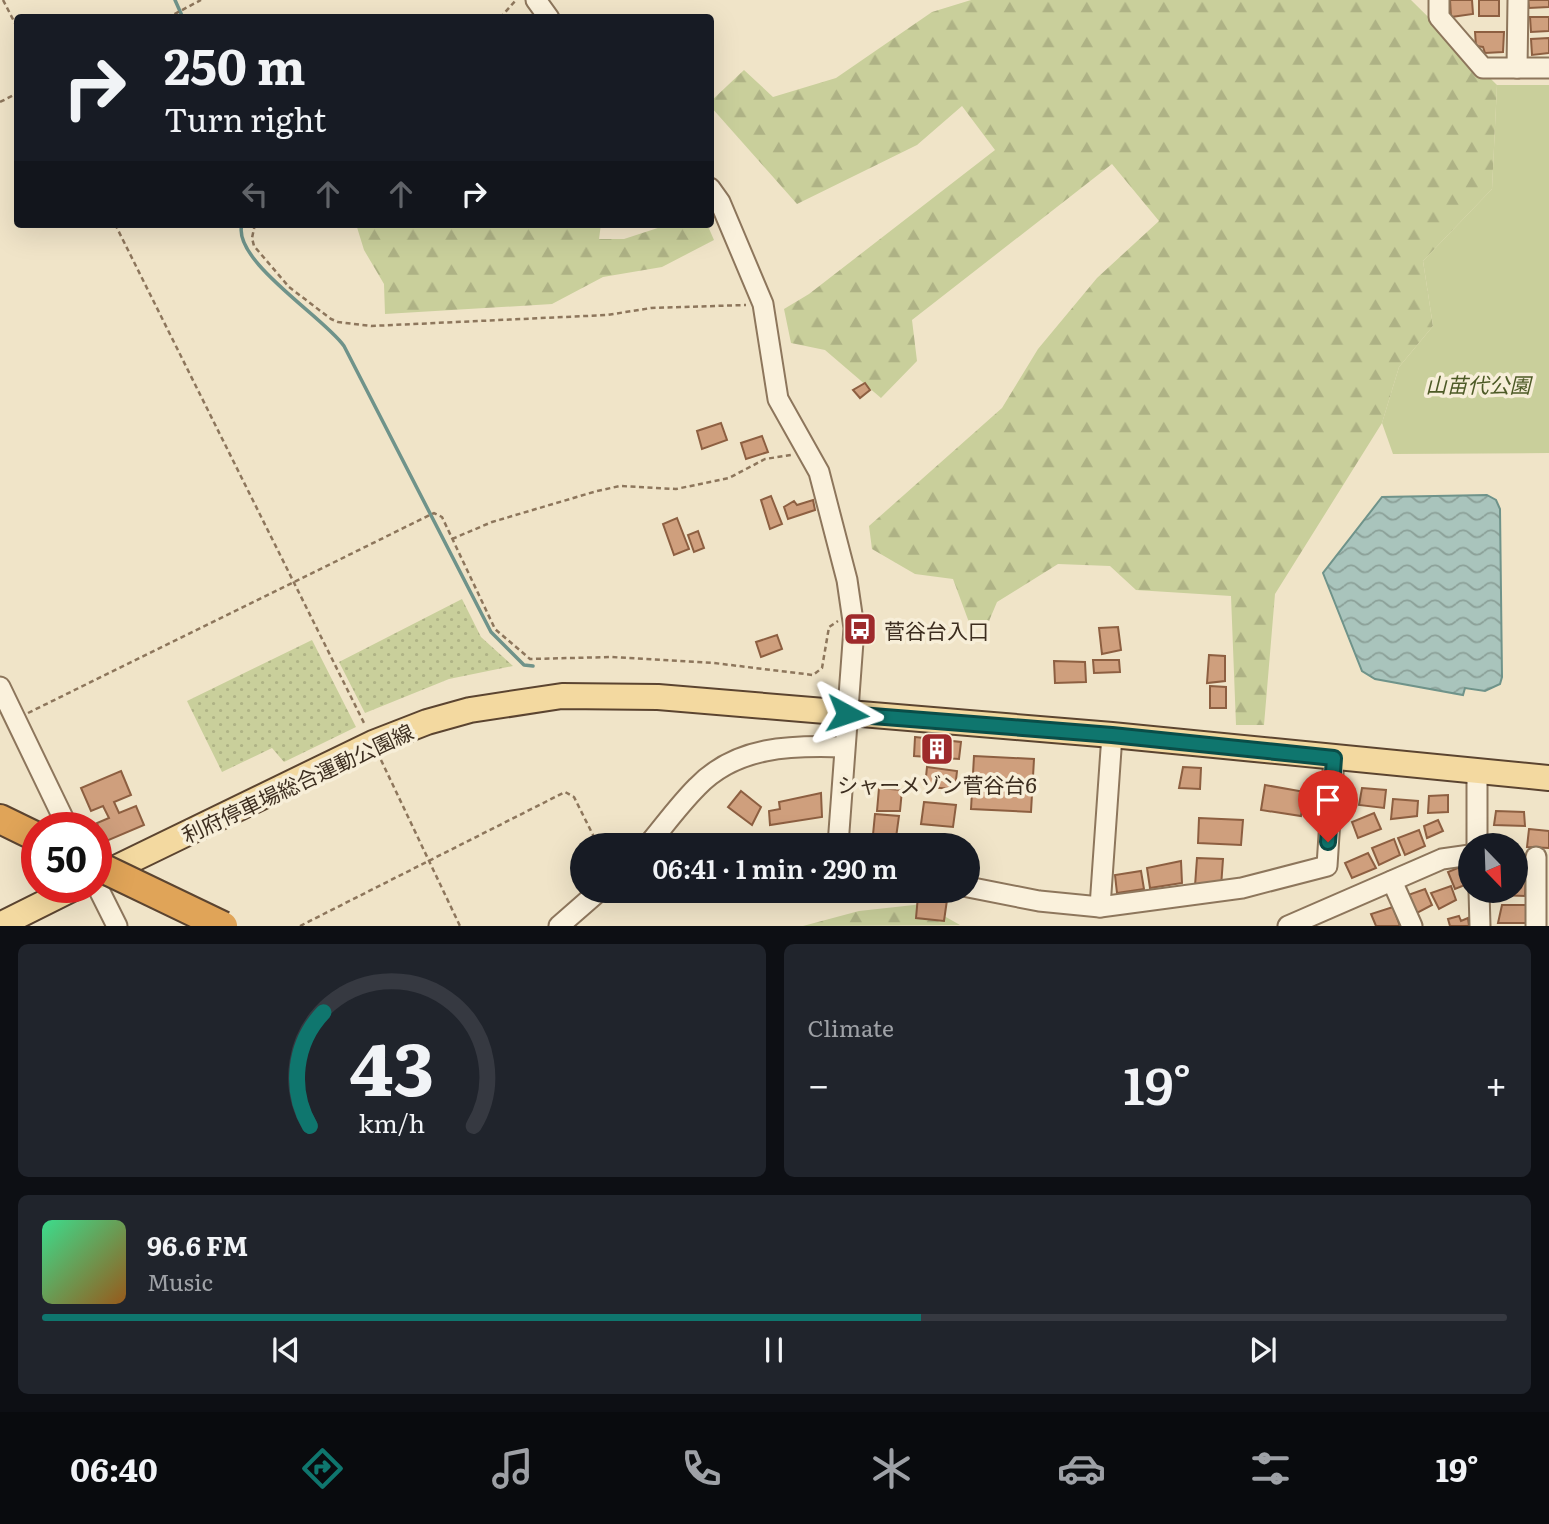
<!DOCTYPE html>
<html lang="en">
<head>
<meta charset="utf-8">
<style>
  body { margin:0; font-family:Literata,"Noto Sans JP",serif; background:#20242c; color:#f1f3f6; height:100vh; display:flex; flex-direction:column; font-size:26px; white-space:nowrap }
  * { box-sizing:border-box; margin:0 }
  p { font-size:23px; color:#9ea1a6 }
  .icon { flex:none; width:38px; height:38px; fill:none; stroke:currentColor; stroke-width:2; stroke-linecap:round; stroke-linejoin:round }
  .map { position:relative; height:926px; overflow:hidden }
  .side { display:flex; flex-direction:column; gap:18px; padding:18px; background:#0d0f14; flex:1 }
  .side>* { flex:none }
  .top-card { position:absolute; left:14px; top:14px; width:700px; height:214px; border-radius:7px; box-shadow:0 7px 28px #0002; background:#171b24; color:#f1f3f6; overflow:hidden }
  .needle { width:46px; rotate:157deg }
  .fabs { position:absolute; left:1458px; top:833px; display:grid; gap:14px }
  .fabs a { display:grid; place-items:center; width:70px; height:70px; border-radius:50%; background:#171b24; box-shadow:0 7px 28px #0002; font-size:35px }
  .speed { position:absolute; left:21px; top:812px; display:flex; gap:14px; font-size:35px; font-weight:700; text-align:center }
  .speed>* { display:grid; place-content:center; width:91px; height:91px; border-radius:50%; background:#171b24; box-shadow:0 7px 28px #0002; line-height:1 }
  .speed .limit { border:10px solid #d22; background:#fff; color:#111 }
  .pin { position:absolute; display:grid; place-items:center; width:60px; height:60px; color:#fff; margin:-72px -30px; border-radius:50% 50% 50% 0; rotate:-45deg; box-shadow:0 0 7px #0007 }
  .pin .icon { rotate:45deg }
  .me { position:absolute; width:77px; margin:-38px; rotate:95deg; stroke-linejoin:round; filter:drop-shadow(0 0 5px #0008) }
  .turn { display:flex; align-items:center; gap:24px; height:147px; padding:0 35px; font-size:32px }
  .turn .icon { width:91px; height:91px; stroke-width:2.5 }
  .turn b { display:block; font-size:49px; line-height:60px }
  .lanes { display:flex; align-items:center; height:66px; padding:0 35px; background:#0003; justify-content:center; gap:35px; direction:ltr }
  .lanes .off { opacity:.35 }
  .big { font-size:52px; font-weight:600; line-height:1.1 }
  .side .widget { flex:1; display:flex; flex-direction:column; justify-content:center; gap:10px; min-width:0; padding:0 24px; border-radius:10px; background:#20242c }
  .side .dial { align-items:center; gap:0 }
  .dial svg { height:182px; overflow:visible; fill:none; stroke:#363941; stroke-width:7; stroke-linecap:round; text-anchor:middle }
  .dial text { fill:#f1f3f6; stroke:none }
  .song { display:flex; align-items:center; gap:21px }
  .cover { width:84px; height:84px; border-radius:10px; background:linear-gradient(135deg,hsl(150 70% 55%),hsl(30 70% 35%)) }
  .played { height:7px; border-radius:4px; background:linear-gradient(90deg,#0f766e 60%,#363941 60%) }
  .keys { display:flex; justify-content:space-around; direction:ltr }
  .heat { display:flex; justify-content:space-between; align-items:center; font-size:38px; direction:ltr }
  .side .tiles { flex:1; display:grid; gap:18px; grid-template-columns:1fr 1fr }
  .widget:last-child { grid-column:span 2 }
  .trip { position:absolute; left:570px; top:833px; width:410px; height:70px; border-radius:35px; background:#171b24; box-shadow:0 7px 28px #0002; font-weight:600; line-height:70px; text-align:center }
  .tabs { display:flex; height:112px; justify-content:space-around; align-items:center; background:#090b0e; color:#9ea1a6 }
  .tabs .icon { width:49px; height:49px }
  .tabs .on { color:#0f766e }
  .tabs b { font-size:32px; color:#f1f3f6 }
  .map>svg:first-child { display:block }
  .grass { fill:url(#grass-dots) }
  .forest { fill:url(#forest-firs) }
  .park { fill:#c9cf9b }
  .water { fill:url(#water-waves); stroke:#6f938a; stroke-width:2 }
  .lines { fill:none; stroke-linecap:round; stroke-linejoin:round }
  .stream { stroke:#6f938a; stroke-width:3.5 }
  .building { fill:#cf9f7d; stroke:#8d5f41; stroke-width:2 }
  .minor-casing { stroke:#8d765c; stroke-width:23 }
  .major-casing { stroke:#5b4430; stroke-width:28 }
  .highway-casing { stroke:#5b4430; stroke-width:32 }
  .path { stroke:#8d765c; stroke-width:2.5; stroke-dasharray:5 3.5; stroke-linecap:butt }
  .minor { stroke:#faf1dc; stroke-width:19 }
  .major { stroke:#f3d9a0; stroke-width:24 }
  .highway { stroke:#e0a458; stroke-width:28 }
  .highway-bridge-casing { stroke:#5b4430; stroke-width:32; stroke-linecap:butt }
  .highway-bridge { stroke:#e0a458; stroke-width:28 }
  .route-casing { stroke:#0a4d48; stroke-width:18 }
  .route { stroke:#0f766e; stroke-width:12 }
  .labels { text-anchor:middle; dominant-baseline:central; stroke-width:7; stroke-linejoin:round; paint-order:stroke }
  .park-label { font-size:21px; font-style:italic; fill:#4d5a26; stroke:#f7eed8 }
  .poi-label { font-size:21px; fill:#3d2e20; stroke:#f7eed8; text-anchor:start }
  .street-label { font-size:21px; fill:#3d2e20; stroke:#f7eed8 }
</style>
</head>
<body>
<div class="map">
<svg width="1549" height="926" viewBox="0 0 1549 926">
  <defs>
    <pattern id="grass-dots" width="8" height="8" patternUnits="userSpaceOnUse" patternTransform="scale(1.75)"><rect width="8" height="8" fill="#c9cf9b"/><path d="M2 2h.1M6 6h.1" fill="none" stroke="#aeb285" stroke-width="1.8" stroke-linecap="round"/></pattern>
    <pattern id="forest-firs" width="22" height="20" patternUnits="userSpaceOnUse" patternTransform="scale(1.75)"><rect width="22" height="20" fill="#c9cf9b"/><path d="M5 1l3.5 6h-7zM16 11l3.5 6h-7z" fill="#aeb285"/></pattern>
    <pattern id="water-waves" width="16" height="10" patternUnits="userSpaceOnUse" patternTransform="scale(1.75)"><rect width="16" height="10" fill="#a9c4bc"/><path d="M0 5q4-4 8 0t8 0" fill="none" stroke="#8ba098"/></pattern>
  </defs>
  <rect width="100%" height="100%" fill="#f0e4c8"/>
  <g class="grass">
    <path d="M 462,599 L 481,637 L 513,666 L 449,679 L 365,713 L 339,662 Z"/>
    <path d="M 312,640 L 356,727 L 284,762 L 272,748 L 222,772 L 187,701 Z"/>
  </g>
  <g class="forest">
    <path d="M 971,0 L 1411,0 L 1497,85 L 1492,189 L 1423,261 L 1433,326 L 1399,367 L 1382,423 L 1275,594 L 1264,725 L 1236,725 L 1231,596 L 1136,590 L 1110,566 L 1058,564 L 997,602 L 989,621 L 970,625 L 953,579 L 915,574 L 872,549 L 869,526 L 1002,408 L 1038,349 L 1097,278 L 1159,221 L 1112,164 L 912,320 L 917,361 L 881,398 L 825,350 L 791,343 L 784,309 L 809,294 L 995,150 L 962,106 L 917,145 L 797,204 L 711,107 L 710,102 L 744,70 L 773,97 L 836,78 L 932,12 Z"/>
    <path d="M 356,224 L 601,224 L 599,239 L 624,239 L 670,224 L 707,224 L 714,240 L 662,267 L 603,277 L 552,304 L 385,314 L 384,284 L 364,250 Z"/>
    <path d="M 923,904 L 960,925 L 803,926 L 859,911 Z"/>
  </g>
  <path class="park" d="M 1497,85 L 1549,85 L 1549,453 L 1393,454 L 1382,423 L 1399,367 L 1433,326 L 1423,261 L 1492,189 Z"/>
  <path class="water" d="M 1487,495 L 1496,500 L 1500,509 L 1502,677 L 1500,684 L 1485,691 L 1465,688 L 1463,695 L 1375,679 L 1362,671 L 1323,573 L 1382,497 Z"/>
  <g class="lines">
    <g class="stream">
      <path d="M 175,0 L 183,18"/>
      <path d="M 242,224 C 231,260 325,318 344,346 L 491,632 L 524,665 L 533,666"/>
    </g>
  </g>
  <g class="building">
    <path d="M 1450,0 L 1472,0 L 1473,14 L 1451,17 Z"/>
    <rect x="1479" y="0" width="20" height="16"/>
    <path d="M 1528,0 L 1549,0 L 1549,7 L 1529,8 Z"/>
    <path d="M 1530,17 L 1549,17 L 1549,31 L 1531,32 Z"/>
    <path d="M 1475,32 L 1504,32 L 1503,52 L 1485,53 L 1483,47 L 1476,46 Z"/>
    <path d="M 1549,38 L 1549,53 L 1532,55 L 1531,39 Z"/>
    <path d="M 865,383 L 870,390 L 860,398 L 853,390 Z"/>
    <path d="M 721,423 L 727,440 L 702,449 L 697,431 Z"/>
    <path d="M 762,436 L 768,452 L 746,459 L 741,443 Z"/>
    <path d="M 771,496 L 782,524 L 770,529 L 761,500 Z"/>
    <path d="M 813,500 L 815,510 L 788,519 L 784,507 L 794,501 L 797,505 Z"/>
    <path d="M 677,518 L 689,549 L 674,555 L 663,524 Z"/>
    <path d="M 698,531 L 704,548 L 694,552 L 688,535 Z"/>
    <path d="M 1118,627 L 1121,650 L 1102,654 L 1099,628 Z"/>
    <path d="M 777,635 L 782,649 L 761,657 L 756,642 Z"/>
    <path d="M 1209,655 L 1225,656 L 1225,681 L 1207,683 Z"/>
    <path d="M 1093,660 L 1119,660 L 1120,672 L 1094,673 Z"/>
    <path d="M 1054,661 L 1085,662 L 1086,682 L 1055,683 Z"/>
    <path d="M 1210,686 L 1226,687 L 1226,708 L 1210,708 Z"/>
    <path d="M 915,737 L 961,742 L 959,759 L 914,756 Z"/>
    <path d="M 974,756 L 1034,759 L 1031,812 L 971,809 Z"/>
    <path d="M 927,767 L 957,771 L 955,789 L 925,787 Z"/>
    <path d="M 1183,767 L 1201,768 L 1200,789 L 1179,788 Z"/>
    <path d="M 121,771 L 131,795 L 114,802 L 119,813 L 136,806 L 144,825 L 104,842 L 97,823 L 109,818 L 103,806 L 91,811 L 81,788 Z"/>
    <path d="M 1265,785 L 1305,792 L 1301,816 L 1261,810 Z"/>
    <path d="M 879,788 L 902,790 L 900,811 L 877,811 Z"/>
    <path d="M 1362,788 L 1386,790 L 1384,808 L 1359,805 Z"/>
    <path d="M 741,791 L 761,807 L 752,825 L 728,807 Z"/>
    <path d="M 821,793 L 822,817 L 770,825 L 769,811 L 780,809 L 779,802 Z"/>
    <path d="M 1448,795 L 1448,812 L 1428,813 L 1429,796 Z"/>
    <path d="M 1393,799 L 1418,801 L 1417,816 L 1391,819 Z"/>
    <path d="M 924,802 L 956,805 L 953,827 L 921,824 Z"/>
    <path d="M 1496,811 L 1524,812 L 1525,826 L 1494,825 Z"/>
    <path d="M 1374,813 L 1381,829 L 1358,838 L 1352,822 Z"/>
    <path d="M 875,814 L 899,816 L 895,845 L 872,845 Z"/>
    <path d="M 1199,818 L 1243,820 L 1241,845 L 1198,843 Z"/>
    <path d="M 1438,820 L 1443,831 L 1427,838 L 1424,826 Z"/>
    <path d="M 1529,829 L 1549,831 L 1549,848 L 1527,847 Z"/>
    <path d="M 1419,830 L 1425,846 L 1405,855 L 1398,838 Z"/>
    <path d="M 919,838 L 952,841 L 951,845 L 919,845 Z"/>
    <path d="M 1394,839 L 1400,855 L 1379,865 L 1372,848 Z"/>
    <path d="M 1368,853 L 1376,868 L 1352,878 L 1345,863 Z"/>
    <path d="M 1197,858 L 1223,859 L 1221,887 L 1195,886 Z"/>
    <path d="M 1181,861 L 1182,883 L 1150,888 L 1147,868 Z"/>
    <path d="M 1465,865 L 1470,875 L 1463,878 L 1465,885 L 1455,889 L 1448,872 Z"/>
    <path d="M 1141,871 L 1144,889 L 1117,893 L 1115,875 Z"/>
    <path d="M 1516,874 L 1526,874 L 1525,896 L 1497,895 L 1497,891 L 1516,891 Z"/>
    <path d="M 1451,886 L 1456,900 L 1439,909 L 1431,893 Z"/>
    <path d="M 1425,889 L 1432,905 L 1417,913 L 1408,895 Z"/>
    <path d="M 918,896 L 947,900 L 944,921 L 916,918 Z"/>
    <path d="M 1502,905 L 1527,905 L 1526,923 L 1498,923 Z"/>
    <path d="M 1393,907 L 1400,926 L 1376,926 L 1371,914 Z"/>
    <path d="M 1459,916 L 1461,921 L 1468,918 L 1469,926 L 1450,926 L 1448,919 Z"/>
  </g>
  <g class="lines">
    <defs>
      <g id="minor">
        <path d="M 536,0 L 549,18"/>
        <path d="M 1439,0 L 1439,17 L 1483,68 L 1517,68"/>
        <path d="M 1518,0 L 1517,68 L 1549,68"/>
        <path d="M 710,188 L 720,202 L 763,304 L 778,399 L 819,472 L 847,580 L 854,628 L 838,845"/>
        <path d="M 0,687 L 68,828"/>
        <path d="M 1477,771 L 1477,845"/>
        <path d="M 648,845 C 664,826 679,805 697,787 C 736,746 792,745 844,747"/>
        <path d="M 1536,857 L 1536,926"/>
        <path d="M 1392,881 L 1412,926"/>
        <path d="M 96,884 L 117,926"/>
        <path d="M 968,887 L 1039,901 L 1100,907 L 1242,888 L 1327,866 L 1334,758"/>
        <path d="M 1479,891 L 1480,926"/>
        <path d="M 1100,907 L 1112,735"/>
        <path d="M 559,926 L 599,891"/>
        <path d="M 1288,926 L 1442,859 L 1470,855"/>
      </g>
      <g id="major">
        <path d="M 97,877 L 373,743 L 427,722 L 470,710 L 562,696 L 658,697 L 1112,735 L 1549,778"/>
        <path d="M 0,925 L 76,887"/>
      </g>
      <path id="highway" d="M 0,819 L 37,837"/>
    </defs>
    <use href="#minor" class="minor-casing"/>
    <use href="#major" class="major-casing"/>
    <use href="#highway" class="highway-casing"/>
    <g class="path">
      <path d="M 3,0 L 18,29"/>
      <path d="M 167,18 L 201,0"/>
      <path d="M 500,18 L 516,0"/>
      <path d="M 0,102 L 18,93"/>
      <path d="M 115,224 L 365,725"/>
      <path d="M 255,224 L 252,238 L 254,246 L 289,287 L 331,319 L 338,322 L 371,326 L 607,315 L 651,308 L 746,305"/>
      <path d="M 452,539 L 492,522 L 597,491 L 620,486 L 676,489 L 729,478 L 765,459 L 791,455"/>
      <path d="M 28,713 L 434,513 L 442,517 L 495,629 L 530,659 L 611,657 L 714,663 L 813,675 L 822,668 L 829,627 L 838,621"/>
      <path d="M 381,760 L 460,926"/>
      <path d="M 300,926 L 565,792 L 574,797 L 598,845"/>
    </g>
    <use href="#minor" class="minor"/>
    <use href="#major" class="major"/>
    <use href="#highway" class="highway"/>
    <defs>
      <path id="highway-bridge" d="M 96,865 L 223,926"/>
    </defs>
    <use href="#highway-bridge" class="highway-bridge-casing"/>
    <use href="#highway-bridge" class="highway-bridge"/>
  </g>
  <g class="lines">
    <defs>
      <path id="route" d="M 847,714 L 1112,735 L 1334,758 L 1328,842"/>
    </defs>
    <use href="#route" class="route-casing"/>
    <use href="#route" class="route"/>
  </g>
  <defs>
    <symbol id="bus-square" viewBox="-11 -11 22 22"><rect x="-9" y="-9" width="18" height="18" rx="4" fill="#9e2a2b" stroke="#f7eed8"/><path d="M-5-6H5V4H4V6H2V4H-2V6H-4V4H-5ZM-3.5-4V0h7V-4ZM-3.5 1.2v1.5H-2V1.2ZM2 1.2v1.5H3.5V1.2Z" fill="#fff"/></symbol>
    <symbol id="building-square" viewBox="-11 -11 22 22"><rect x="-9" y="-9" width="18" height="18" rx="4" fill="#9e2a2b" stroke="#f7eed8"/><path d="M-4-6H4V6H1V3H-1V6H-4ZM-2.5-4.3h1.7v1.8h-1.7ZM.8-4.3h1.7v1.8H.8ZM-2.5-1h1.7V.8h-1.7ZM.8-1h1.7V.8H.8Z" fill="#fff"/></symbol>
  </defs>
  <g fill-rule="evenodd">
    <use href="#bus-square" x="841" y="610" width="38" height="38"/>
    <use href="#building-square" x="918" y="730" width="38" height="38"/>
  </g>
  <g class="labels">
    <g class="park-label">
      <text x="1478" y="383">山苗代公園</text>
    </g>
    <g class="poi-label">
      <text x="884" y="629">菅谷台入口</text>
      <text x="937" y="783" text-anchor="middle">シャーメゾン菅谷台6</text>
    </g>
    <g class="street-label">
      <text transform="translate(297 782) rotate(-25)">利府停車場総合運動公園線</text>
    </g>
  </g>
</svg>
<div class="fabs">
<a><svg class="needle" viewBox="-14 -14 28 28"><path d="M0-13l5 13h-10z" fill="#e53935"/><path d="M0 13l5-13h-10z" fill="#9ea1a6"/></svg></a>
</div>
<div class="speed"><div class="limit">50</div></div>
<div class="pin" style="left:1328px;top:842px;background:#d93025"><svg class="icon" aria-label="arrive" viewBox="0 0 24 24"><path d="M6 21V4h12l-3 4 3 4H6"/></svg></div>
<svg class="me" style="left:847px;top:714px" viewBox="-20 -20 40 40"><path d="M0-17L14 15 0 8-14 15z" fill="#0f766e" stroke="#fff" stroke-width="4"/></svg>
<div class="trip">06:41 · 1 min · 290 m</div>
<div class="top-card">
<div class="turn"><svg class="icon" aria-label="right" viewBox="0 0 24 24"><path d="M7 20v-9h11M14 6l5 5-5 5"/></svg><div><b>250 m</b>Turn right</div></div>
<div class="lanes"><svg class="icon off" aria-label="left" viewBox="0 0 24 24"><path d="M17 20v-9H6M10 6l-5 5 5 5"/></svg><svg class="icon off" aria-label="ahead" viewBox="0 0 24 24"><path d="M12 20V5M6 11l6-6 6 6"/></svg><svg class="icon off" aria-label="ahead" viewBox="0 0 24 24"><path d="M12 20V5M6 11l6-6 6 6"/></svg><svg class="icon" aria-label="right" viewBox="0 0 24 24"><path d="M7 20v-9h11M14 6l5 5-5 5"/></svg></div>
</div>
</div>
<section class="side">
<div class="tiles">
<div class="widget dial"><svg viewBox="0 0 100 80">
<path d="M14 69A42 42 0 1 1 86 69"/>
<path d="M14 69A42 42 0 0 1 20 19" stroke="#0f766e"/>
<text x="50" y="56" font-size="32" font-weight="700">43</text>
<text x="50" y="72" font-size="11">km/h</text>
</svg></div>
<div class="widget"><p>Climate</p>
<div class="heat"><a>−</a><b class="big">19°</b><a>+</a></div>
</div>
<div class="widget">
<div class="song"><i class="cover"></i><div><b>96.6 FM</b><p>Music</p></div></div>
<div class="played"></div>
<div class="keys"><svg class="icon" aria-label="previous" viewBox="0 0 24 24"><path d="M18 5L8 12l10 7zM5 5v14"/></svg><svg class="icon" aria-label="pause" viewBox="0 0 24 24"><path d="M8 5v14M16 5v14"/></svg><svg class="icon" aria-label="next" viewBox="0 0 24 24"><path d="M6 5l10 7-10 7zM19 5v14"/></svg></div>
</div>
</div>
</section>
<nav class="tabs">
<b>06:40</b>
<svg class="icon on" aria-label="directions" viewBox="0 0 24 24"><path d="M12 3l9 9-9 9-9-9zM9 14v-3h6M13 9l2 2-2 2"/></svg>
<svg class="icon" aria-label="music" viewBox="0 0 24 24"><path d="M9 18V5l10-2v13"/><circle cx="6" cy="18" r="3"/><circle cx="16" cy="16" r="3"/></svg>
<svg class="icon" aria-label="phone" viewBox="0 0 24 24"><path d="M5 4h4l2 5-3 2q2 4 5 5l2-3 5 2v4C11 20 4 13 5 4z"/></svg>
<svg class="icon" aria-label="climate" viewBox="0 0 24 24"><path d="M12 3v18M4 7l16 10M4 17L20 7"/></svg>
<svg class="icon" aria-label="car" viewBox="0 0 24 24"><path d="M5 17H2v-5l4-1 3-4h7l3 4 3 1v5h-3M9 17h6M6 11h13"/><circle cx="7" cy="17" r="2"/><circle cx="17" cy="17" r="2"/></svg>
<svg class="icon" aria-label="filters" viewBox="0 0 24 24"><path d="M4 7h16M4 17h16"/><circle cx="9" cy="7" r="2"/><circle cx="15" cy="17" r="2"/></svg>
<b>19°</b>
</nav>
</body>
</html>
